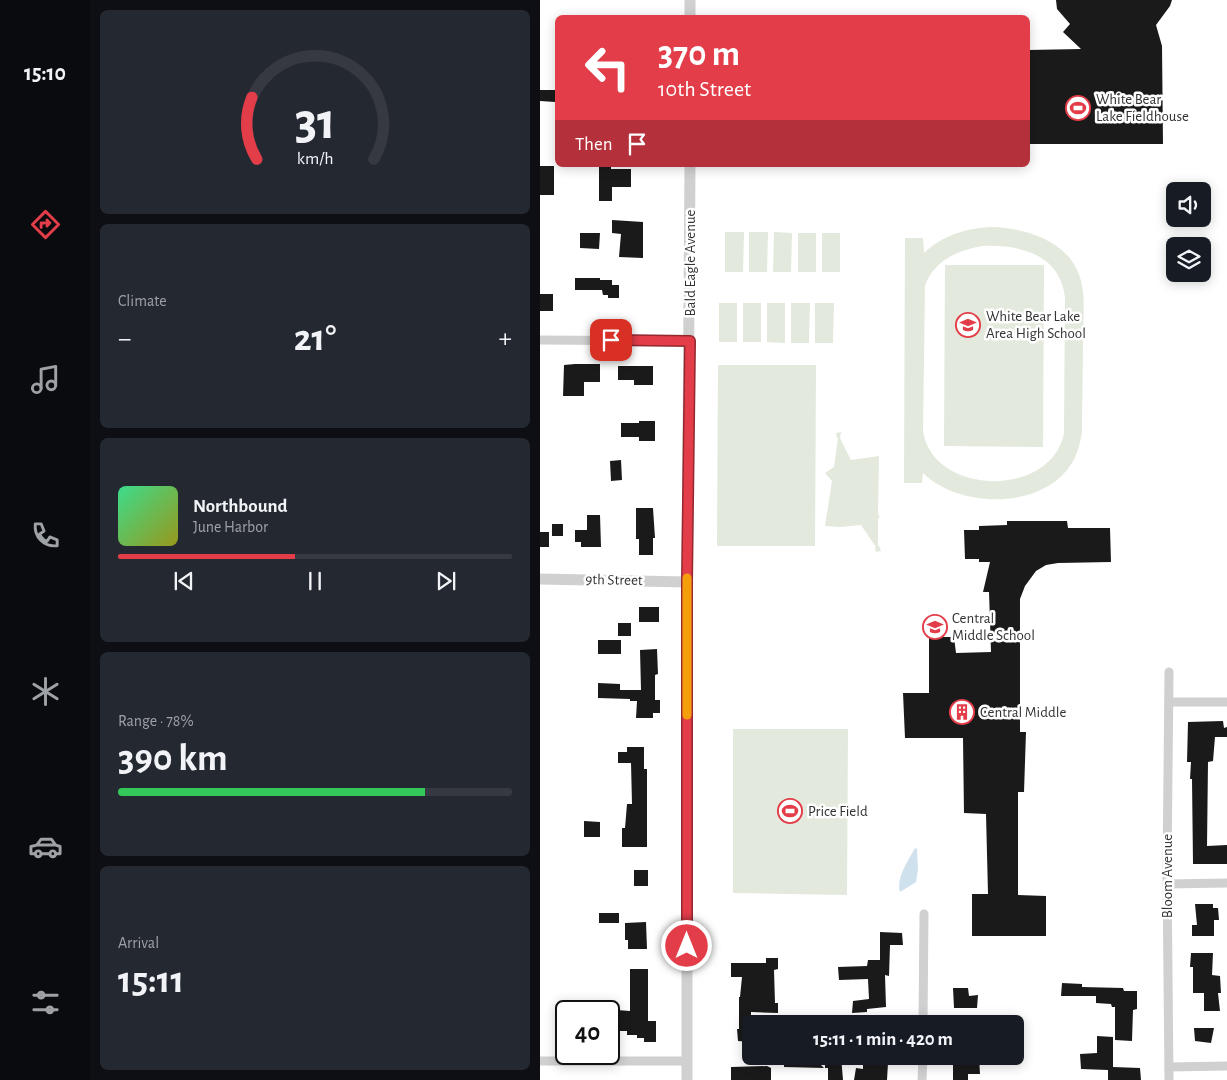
<!DOCTYPE html>
<html lang="en">
<head>
<meta charset="utf-8">
<style>
  body { margin:0; font-family:"Alegreya Sans",sans-serif; background:#242831; color:#f1f3f6; height:100vh; display:flex; flex-direction:column; font-size:19px; white-space:nowrap }
  * { box-sizing:border-box; margin:0 }
  p { font-size:16px; color:#9ea1a6 }
  .icon { flex:none; width:28px; height:28px; fill:none; stroke:currentColor; stroke-width:2; stroke-linecap:round; stroke-linejoin:round }
  .map { position:relative; flex:1; overflow:hidden }
  .details { display:flex; flex-direction:column; gap:10px; padding:10px; background:#0d0f14; width:450px }
  .details>* { flex:none }
  .guide { position:absolute; left:15px; top:15px; width:475px; height:152px; border-radius:8px; box-shadow:0 2px 12px #0003; background:#e23d49; color:#fff; overflow:hidden }
  .controls { position:absolute; left:626px; top:182px; display:grid; gap:10px }
  .controls a { display:grid; place-items:center; width:45px; height:45px; border-radius:8px; background:#171b24; box-shadow:0 2px 12px #0003; font-size:25px }
  .speed { position:absolute; left:15px; top:1000px; display:flex; gap:10px; font-size:25px; font-weight:700; text-align:center }
  .speed>* { display:grid; place-content:center; width:65px; height:65px; border-radius:50%; background:#171b24; box-shadow:0 2px 12px #0003; line-height:1 }
  .speed .limit { border:2px solid #111; border-radius:8px; background:#fff; color:#111 }
  .pin { position:absolute; display:grid; place-items:center; width:42px; height:42px; color:#fff; margin:-21px; border-radius:10px; box-shadow:0 2px 8px #0006 }
  .me { position:absolute; width:55px; margin:-28px; rotate:0deg; stroke-linejoin:round; filter:drop-shadow(0 0 4px #0008) }
  .turn { display:flex; align-items:center; gap:18px; height:105px; padding:0 20px; font-size:22px }
  .turn .icon { width:65px; height:65px; stroke-width:2.5 }
  .turn b { display:block; font-size:35px; line-height:42px }
  .then { display:flex; align-items:center; height:48px; padding:0 20px; background:#0003; gap:10px; font-size:19px }
  .big { font-size:38px; font-weight:700; line-height:1.1 }
  .details .tile { flex:1; display:flex; flex-direction:column; justify-content:center; gap:8px; min-width:0; padding:0 18px; border-radius:8px; background:#242831 }
  .details .dial { align-items:center; gap:0 }
  .dial svg { height:130px; overflow:visible; fill:none; stroke:#363941; stroke-width:7; stroke-linecap:round; text-anchor:middle }
  .dial text { fill:#f1f3f6; stroke:none }
  .song { display:flex; align-items:center; gap:15px }
  .cover { width:60px; height:60px; border-radius:8px; background:linear-gradient(135deg,hsl(150 70% 55%),hsl(60 70% 35%)) }
  .played { height:5px; border-radius:2px; background:linear-gradient(90deg,#e23d49 45%,#363941 45%) }
  .keys { display:flex; justify-content:space-around; direction:ltr }
  .heat { display:flex; justify-content:space-between; align-items:center; font-size:28px; direction:ltr }
  .charge { height:8px; border-radius:4px; background:linear-gradient(90deg,#34c759 78%,#363941 0) }
  .trip { position:absolute; left:202px; top:1015px; width:282px; height:50px; border-radius:8px; background:#171b24; box-shadow:0 2px 12px #0003; font-weight:700; line-height:50px; text-align:center }
  main { display:flex; flex:1; min-height:0 }
  .dock { display:flex; flex-direction:column; width:90px; justify-content:space-around; align-items:center; background:#090b0e; color:#9ea1a6 }
  .dock .icon { width:35px; height:35px }
  .dock .on { color:#e23d49 }
  .dock b { font-size:22px; color:#f1f3f6 }
  .map>svg:first-child { display:block }
  .green { fill:#e3e9dc; fill-rule:evenodd }
  .water { fill:#cfe1ed }
  .building { fill:#1a1a1a }
  .lines { fill:none; stroke-linecap:round; stroke-linejoin:round }
  .minor { stroke:#d0d0d0; stroke-width:9 }
  .tertiary { stroke:#d0d0d0; stroke-width:11 }
  .route-casing { stroke:#93282f; stroke-width:12 }
  .route { stroke:#e23d49; stroke-width:9 }
  .slow { stroke:#f59e0b; stroke-width:9 }
  .labels { text-anchor:middle; dominant-baseline:central; stroke-width:5; stroke-linejoin:round; paint-order:stroke }
  .poi-label { font-size:15px; fill:#333; stroke:#fff; text-anchor:start }
  .street-label { font-size:15px; fill:#333; stroke:#fff }
</style>
</head>
<body>
<main>
<nav class="dock">
<b>15:10</b>
<svg class="icon on" aria-label="directions" viewBox="0 0 24 24"><path d="M12 3l9 9-9 9-9-9zM9 14v-3h6M13 9l2 2-2 2"/></svg>
<svg class="icon" aria-label="music" viewBox="0 0 24 24"><path d="M9 18V5l10-2v13"/><circle cx="6" cy="18" r="3"/><circle cx="16" cy="16" r="3"/></svg>
<svg class="icon" aria-label="phone" viewBox="0 0 24 24"><path d="M5 4h4l2 5-3 2q2 4 5 5l2-3 5 2v4C11 20 4 13 5 4z"/></svg>
<svg class="icon" aria-label="climate" viewBox="0 0 24 24"><path d="M12 3v18M4 7l16 10M4 17L20 7"/></svg>
<svg class="icon" aria-label="car" viewBox="0 0 24 24"><path d="M5 17H2v-5l4-1 3-4h7l3 4 3 1v5h-3M9 17h6M6 11h13"/><circle cx="7" cy="17" r="2"/><circle cx="17" cy="17" r="2"/></svg>
<svg class="icon" aria-label="filters" viewBox="0 0 24 24"><path d="M4 7h16M4 17h16"/><circle cx="9" cy="7" r="2"/><circle cx="15" cy="17" r="2"/></svg>
</nav>
<section class="details">
<div class="tile dial"><svg viewBox="0 0 100 80">
<path d="M14 69A42 42 0 1 1 86 69"/>
<path d="M14 69A42 42 0 0 1 11 31" stroke="#e23d49"/>
<text x="50" y="56" font-size="32" font-weight="700">31</text>
<text x="50" y="72" font-size="11">km/h</text>
</svg></div>
<div class="tile"><p>Climate</p>
<div class="heat"><a>−</a><b class="big">21°</b><a>+</a></div>
</div>
<div class="tile">
<div class="song"><i class="cover"></i><div><b>Northbound</b><p>June Harbor</p></div></div>
<div class="played"></div>
<div class="keys"><svg class="icon" aria-label="previous" viewBox="0 0 24 24"><path d="M18 5L8 12l10 7zM5 5v14"/></svg><svg class="icon" aria-label="pause" viewBox="0 0 24 24"><path d="M8 5v14M16 5v14"/></svg><svg class="icon" aria-label="next" viewBox="0 0 24 24"><path d="M6 5l10 7-10 7zM19 5v14"/></svg></div>
</div>
<div class="tile"><p>Range · 78%</p><b class="big">390 km</b><div class="charge"></div></div>
<div class="tile"><p>Arrival</p><b class="big">15:11</b></div>
</section>
<div class="map">
<svg width="687" height="1080" viewBox="0 0 687 1080">
  <rect width="100%" height="100%" fill="#fff"/>
  <g class="green">
    <path d="M 456,227 C 493,230 534,244 542,285 C 545,302 543,321 543,339 C 543,370 542,400 542,431 C 540,446 536,459 527,470 C 495,510 417,507 383,473 L 382,483 L 364,483 L 365,238 L 383,238 L 384,253 C 404,234 430,227 456,227 ZM 443,246 C 480,244 521,255 525,298 L 524,433 C 512,498 393,497 383,431 L 385,286 C 394,260 418,250 443,246 Z"/>
    <path d="M 185,232 L 204,232 L 203,272 L 185,272 Z"/>
    <path d="M 209,232 L 228,232 L 227,272 L 209,272 Z"/>
    <path d="M 234,232 L 252,233 L 251,272 L 233,272 Z"/>
    <rect x="258" y="233" width="18" height="39"/>
    <rect x="282" y="233" width="18" height="39"/>
    <path d="M 405,265 L 504,265 L 503,447 L 404,446 Z"/>
    <rect x="179" y="303" width="18" height="39"/>
    <rect x="203" y="303" width="18" height="39"/>
    <path d="M 227,303 L 245,303 L 245,343 L 227,342 Z"/>
    <path d="M 251,303 L 270,303 L 269,343 L 251,343 Z"/>
    <path d="M 275,303 L 294,303 L 293,343 L 275,343 Z"/>
    <path d="M 178,365 L 276,365 L 275,546 L 177,546 Z"/>
    <path d="M 301,432 L 300,438 L 311,460 L 339,456 L 338,514 L 340,517 L 338,518 L 338,546 L 339,546 L 341,551 L 336,552 L 335,547 L 336,547 L 321,525 L 300,527 L 285,526 L 292,481 L 285,473 L 294,467 L 298,438 L 297,438 L 296,433 Z"/>
    <path d="M 193,729 L 308,729 L 307,895 L 193,893 Z"/>
  </g>
  <path class="water" d="M 375,848 L 377,849 L 378,870 L 376,882 L 360,892 C 356,878 368,861 375,848 Z"/>
  <g class="building">
    <path d="M 516,0 L 632,0 L 630,6 L 616,25 L 622,46 L 623,144 L 488,144 L 488,50 L 541,49 L 523,32 L 530,24 L 517,9 Z"/>
    <path d="M 0,90 L 15,90 L 15,102 L 0,101 Z"/>
    <path d="M 59,165 L 71,165 L 71,169 L 91,169 L 91,187 L 72,187 L 72,201 L 59,201 Z"/>
    <rect x="0" y="166" width="14" height="29"/>
    <path d="M 72,220 L 103,222 L 103,258 L 79,257 L 81,234 L 72,233 Z"/>
    <path d="M 40,233 L 60,233 L 59,249 L 40,248 Z"/>
    <path d="M 35,278 L 60,278 L 60,280 L 72,280 L 72,285 L 79,285 L 79,298 L 68,298 L 68,295 L 63,295 L 62,290 L 35,290 Z"/>
    <rect x="0" y="294" width="13" height="17"/>
    <path d="M 35,364 L 60,364 L 60,382 L 44,382 L 44,396 L 23,396 L 24,365 Z"/>
    <path d="M 78,366 L 113,366 L 113,385 L 94,385 L 94,380 L 78,380 Z"/>
    <path d="M 99,421 L 115,421 L 115,441 L 99,441 L 99,437 L 81,437 L 81,423 L 99,423 Z"/>
    <path d="M 81,460 L 82,480 L 71,481 L 70,461 Z"/>
    <path d="M 96,508 L 113,508 L 115,538 L 113,538 L 113,555 L 99,555 L 99,539 L 96,539 Z"/>
    <path d="M 47,515 L 60,515 L 61,547 L 41,547 L 41,542 L 35,542 L 35,530 L 47,530 Z"/>
    <path d="M 467,521 L 527,521 L 528,528 L 570,528 L 571,562 L 518,563 L 506,565 L 496,571 L 485,586 L 480,599 L 480,732 L 486,732 L 484,792 L 478,792 L 478,895 L 506,896 L 506,936 L 432,936 L 432,894 L 448,894 L 446,814 L 424,813 L 423,738 L 365,738 L 363,693 L 389,693 L 389,637 L 414,637 L 416,653 L 451,652 L 449,592 L 443,592 L 450,562 L 439,562 L 439,559 L 425,559 L 424,530 L 439,530 L 439,526 L 467,525 Z"/>
    <rect x="12" y="524" width="11" height="12"/>
    <rect x="0" y="532" width="9" height="15"/>
    <rect x="99" y="607" width="20" height="15"/>
    <rect x="78" y="623" width="13" height="13"/>
    <rect x="58" y="640" width="23" height="14"/>
    <path d="M 117,649 L 118,674 L 115,675 L 115,700 L 120,700 L 120,713 L 113,713 L 113,718 L 96,718 L 97,701 L 90,701 L 90,699 L 58,698 L 58,683 L 80,684 L 80,690 L 101,690 L 100,650 Z"/>
    <path d="M 683,721 L 684,728 L 687,727 L 687,737 L 675,737 L 673,761 L 668,762 L 667,846 L 687,845 L 687,864 L 653,864 L 652,779 L 650,779 L 651,762 L 647,762 L 648,722 Z"/>
    <path d="M 87,747 L 104,747 L 104,769 L 107,769 L 107,847 L 82,847 L 82,828 L 85,828 L 87,804 L 92,804 L 91,763 L 78,763 L 78,752 L 87,752 Z"/>
    <path d="M 44,821 L 60,822 L 60,837 L 44,837 Z"/>
    <rect x="94" y="870" width="14" height="16"/>
    <path d="M 655,904 L 673,904 L 673,908 L 678,908 L 679,920 L 674,920 L 674,936 L 652,936 L 652,925 L 657,925 Z"/>
    <rect x="59" y="913" width="20" height="10"/>
    <path d="M 106,922 L 107,949 L 88,949 L 88,940 L 85,940 L 85,923 Z"/>
    <path d="M 340,932 L 362,933 L 363,945 L 350,945 L 349,976 L 345,975 L 346,1007 L 327,1009 L 327,1012 L 312,1013 L 313,1001 L 329,999 L 328,979 L 299,980 L 298,967 L 327,966 L 328,960 L 340,960 Z"/>
    <path d="M 651,953 L 673,953 L 672,975 L 680,976 L 681,993 L 678,993 L 680,1011 L 664,1011 L 664,993 L 653,993 L 653,967 L 650,967 Z"/>
    <path d="M 226,958 L 238,958 L 238,969 L 234,970 L 235,1003 L 238,1003 L 238,1013 L 211,1012 L 211,1042 L 198,1041 L 197,1029 L 199,1029 L 199,997 L 200,997 L 202,977 L 191,977 L 191,963 L 226,963 Z"/>
    <path d="M 90,969 L 108,969 L 108,1021 L 116,1021 L 116,1042 L 104,1042 L 104,1038 L 97,1038 L 97,1035 L 87,1035 L 87,1031 L 76,1031 L 77,1010 L 90,1011 Z"/>
    <path d="M 522,983 L 542,984 L 542,987 L 583,988 L 584,991 L 597,991 L 597,1009 L 593,1010 L 592,1041 L 575,1040 L 575,1007 L 572,1007 L 571,1004 L 556,1003 L 556,996 L 521,996 Z"/>
    <path d="M 413,988 L 428,988 L 429,996 L 438,995 L 437,1008 L 414,1008 Z"/>
    <path d="M 654,1028 L 674,1028 L 671,1043 L 655,1041 Z"/>
    <path d="M 557,1036 L 573,1037 L 573,1067 L 600,1068 L 601,1080 L 568,1080 L 568,1070 L 541,1069 L 540,1054 L 557,1053 Z"/>
    <path d="M 244,1056 L 272,1056 L 284,1068 L 244,1067 Z"/>
    <path d="M 285,1056 L 301,1056 L 303,1080 L 288,1080 L 288,1068 L 285,1068 Z"/>
    <path d="M 413,1056 L 439,1056 L 440,1074 L 428,1074 L 428,1080 L 413,1080 Z"/>
    <path d="M 348,1063 L 347,1080 L 314,1080 L 316,1068 L 323,1069 L 323,1065 Z"/>
    <path d="M 227,1066 L 231,1068 L 231,1080 L 191,1080 L 191,1067 Z"/>
  </g>
  <g class="lines">
    <g class="minor">
      <path d="M 0,340 L 150,341"/>
      <path d="M 629,702 L 687,702"/>
      <path d="M 627,884 L 687,883"/>
      <path d="M 383,1024 L 384,914"/>
      <path d="M 0,1061 L 147,1061"/>
      <path d="M 629,1067 L 687,1066"/>
      <path d="M 382,1080 L 383,1056"/>
      <path d="M 629,1080 L 627,872 L 629,672"/>
    </g>
    <g class="tertiary">
      <path d="M 150,0 L 150,18"/>
      <path d="M 0,579 L 147,582"/>
      <path d="M 147,1080 L 147,582 L 150,165"/>
    </g>
  </g>
  <g class="lines">
    <defs>
      <path id="route" d="M 71,340 L 150,341 L 147,582 L 147,946"/>
    </defs>
    <use href="#route" class="route-casing"/>
    <use href="#route" class="route"/>
    <path class="slow" d="M 147,715 L 147,578"/>
  </g>
  <defs>
    <symbol id="stadium-ring" viewBox="-11 -11 22 22"><circle r="9.5" fill="#fff" stroke="#e23d49" stroke-width="1.5"/><path d="M0-5a6.5 5 0 1 0 0 10a6.5 5 0 1 0 0-10ZM-3.5-1.8h7v3.6h-7Z" fill="#e23d49"/></symbol>
    <symbol id="school-ring" viewBox="-11 -11 22 22"><circle r="9.5" fill="#fff" stroke="#e23d49" stroke-width="1.5"/><path d="M0-5L7-2L0 1L-7-2ZM-4 1L0 2.5L4 1V4Q0 6-4 4Z" fill="#e23d49"/></symbol>
    <symbol id="building-ring" viewBox="-11 -11 22 22"><circle r="9.5" fill="#fff" stroke="#e23d49" stroke-width="1.5"/><path d="M-4-6H4V6H1V3H-1V6H-4ZM-2.5-4.3h1.7v1.8h-1.7ZM.8-4.3h1.7v1.8H.8ZM-2.5-1h1.7V.8h-1.7ZM.8-1h1.7V.8H.8Z" fill="#e23d49"/></symbol>
  </defs>
  <g fill-rule="evenodd">
    <use href="#stadium-ring" x="524" y="94" width="28" height="28"/>
    <use href="#school-ring" x="414" y="311" width="28" height="28"/>
    <use href="#school-ring" x="381" y="613" width="28" height="28"/>
    <use href="#building-ring" x="408" y="698" width="28" height="28"/>
    <use href="#stadium-ring" x="236" y="797" width="28" height="28"/>
  </g>
  <g class="labels">
    <g class="poi-label">
      <text x="556" y="99">White Bear<tspan x="556" dy="17">Lake Fieldhouse</tspan></text>
      <text x="446" y="316">White Bear Lake<tspan x="446" dy="17">Area High School</tspan></text>
      <text x="412" y="618">Central<tspan x="412" dy="17">Middle School</tspan></text>
      <text x="440" y="712">Central Middle</text>
      <text x="268" y="811">Price Field</text>
    </g>
    <g class="street-label">
      <text transform="translate(150 263) rotate(-90)">Bald Eagle Avenue</text>
      <text transform="translate(74 580) rotate(1)">9th Street</text>
      <text transform="translate(627 876) rotate(-90)">Bloom Avenue</text>
    </g>
  </g>
</svg>
<div class="controls">
<a><svg class="icon" aria-label="sound" viewBox="0 0 24 24"><path d="M4 9h4l5-4v14l-5-4H4zM17 9q2 3 0 6"/></svg></a>
<a><svg class="icon" aria-label="layers" viewBox="0 0 24 24"><path d="M12 4l9 5-9 5-9-5zM3 14l9 5 9-5"/></svg></a>
</div>
<div class="speed"><div class="limit">40</div></div>
<div class="pin" style="left:71px;top:340px;background:#d93025"><svg class="icon" aria-label="arrive" viewBox="0 0 24 24"><path d="M6 21V4h12l-3 4 3 4H6"/></svg></div>
<svg class="me" style="left:147px;top:946px" viewBox="-20 -20 40 40"><circle r="17" fill="#e23d49" stroke="#fff" stroke-width="3"/><path d="M0-11L8 9 0 5-8 9z" fill="#fff"/></svg>
<div class="trip">15:11 · 1 min · 420 m</div>
<div class="guide">
<div class="turn"><svg class="icon" aria-label="left" viewBox="0 0 24 24"><path d="M17 20v-9H6M10 6l-5 5 5 5"/></svg><div><b>370 m</b>10th Street</div></div>
<div class="then">Then<svg class="icon" aria-label="arrive" viewBox="0 0 24 24"><path d="M6 21V4h12l-3 4 3 4H6"/></svg></div>
</div>
</div>
</main>
</body>
</html>
